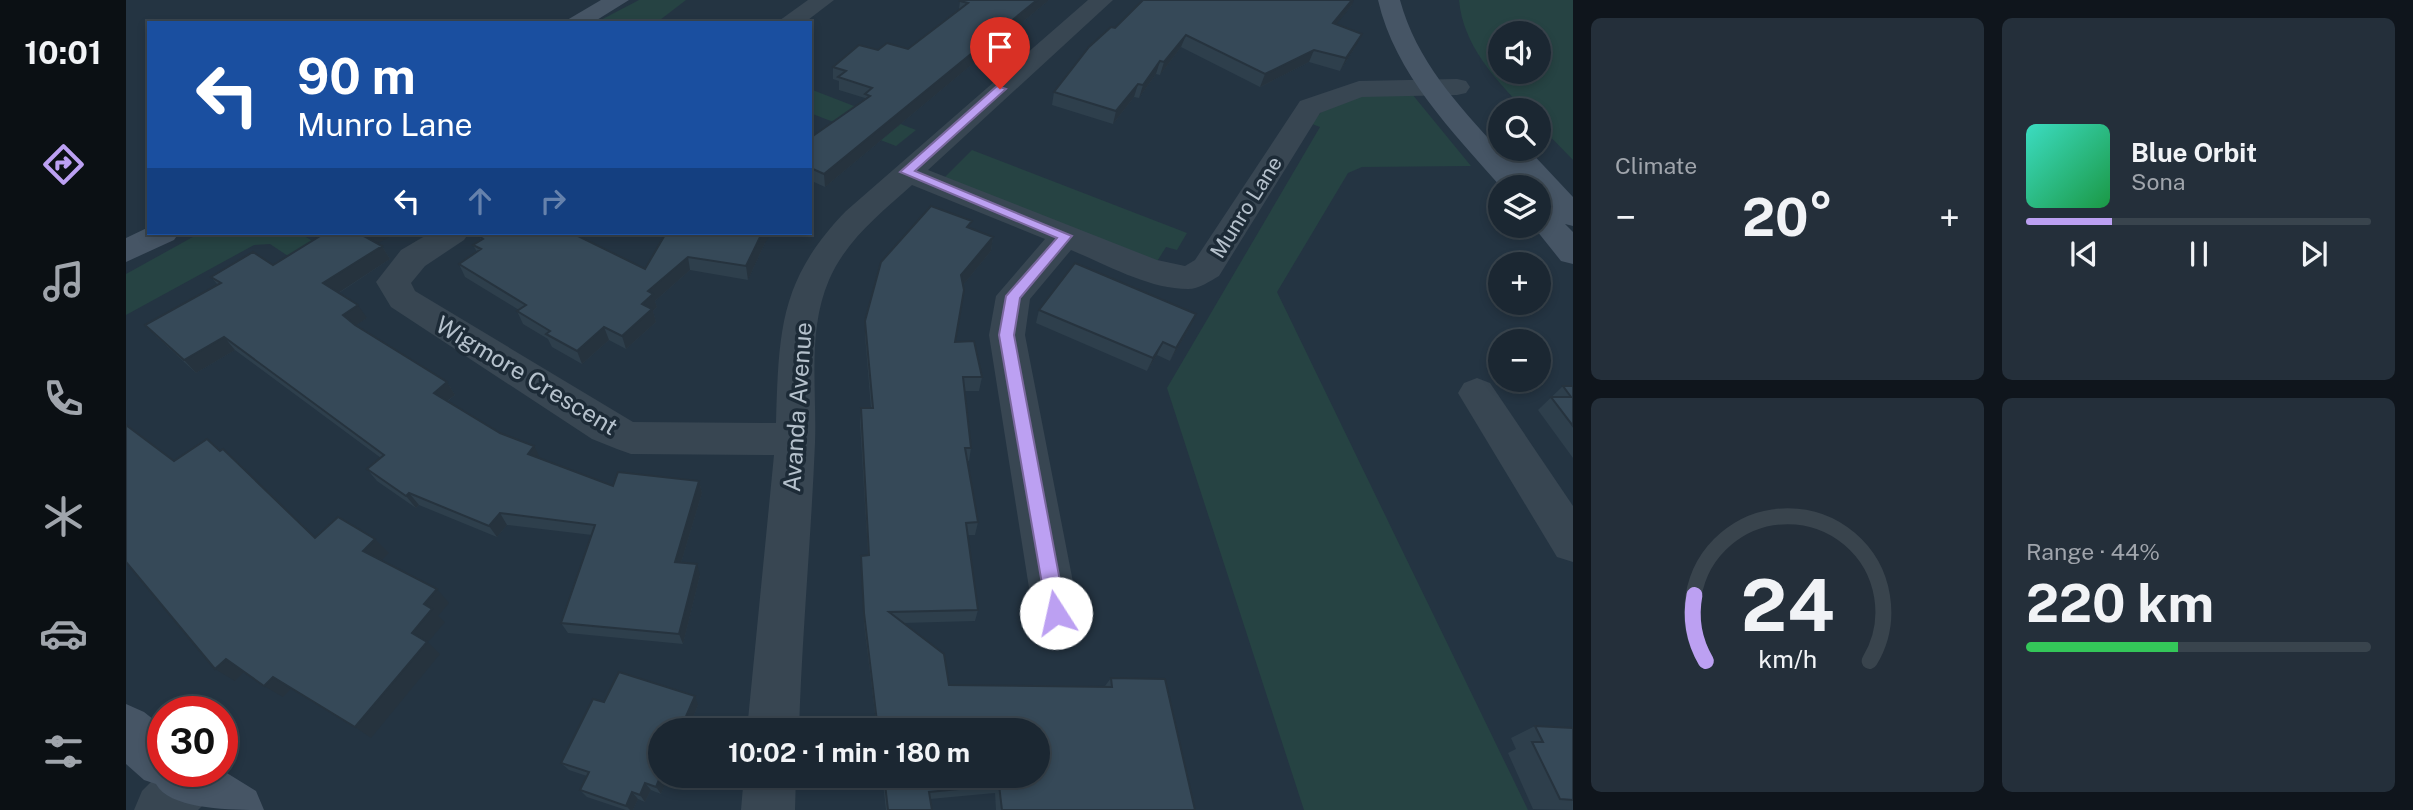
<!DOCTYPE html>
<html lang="en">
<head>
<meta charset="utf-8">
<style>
  body { margin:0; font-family:"Public Sans",sans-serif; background:#242f3a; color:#f1f3f6; height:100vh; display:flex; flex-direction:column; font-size:26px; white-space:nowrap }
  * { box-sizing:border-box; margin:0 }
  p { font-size:23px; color:#a0a5ac }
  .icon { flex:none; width:38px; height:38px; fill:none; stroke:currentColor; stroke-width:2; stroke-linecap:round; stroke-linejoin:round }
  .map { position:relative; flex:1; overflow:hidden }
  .sheet { display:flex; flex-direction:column; gap:18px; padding:18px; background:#0f151c; width:840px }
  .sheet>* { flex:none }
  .hud { position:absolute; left:21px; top:21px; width:665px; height:214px; border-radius:0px; box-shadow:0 4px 10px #0003,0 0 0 2px #39444d; background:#1a4fa0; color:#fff; overflow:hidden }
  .tools { position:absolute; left:1362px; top:21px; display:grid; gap:14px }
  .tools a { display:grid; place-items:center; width:63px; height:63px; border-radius:50%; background:#1b2732; box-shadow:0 4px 10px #0003,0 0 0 2px #39444d; font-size:35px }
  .speed { position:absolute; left:21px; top:696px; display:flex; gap:14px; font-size:35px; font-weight:700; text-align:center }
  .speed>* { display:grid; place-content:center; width:91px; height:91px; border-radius:50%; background:#1b2732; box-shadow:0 4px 10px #0003,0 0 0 2px #39444d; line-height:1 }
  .speed .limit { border:10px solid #d22; background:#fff; color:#111 }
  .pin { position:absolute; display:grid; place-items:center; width:60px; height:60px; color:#fff; margin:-72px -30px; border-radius:50% 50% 50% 0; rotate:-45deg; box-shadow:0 0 7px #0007 }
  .pin .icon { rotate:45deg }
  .me { position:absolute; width:77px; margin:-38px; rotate:350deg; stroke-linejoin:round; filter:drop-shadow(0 0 5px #0008) }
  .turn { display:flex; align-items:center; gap:24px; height:147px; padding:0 35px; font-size:32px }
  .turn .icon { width:91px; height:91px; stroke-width:2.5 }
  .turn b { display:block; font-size:49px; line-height:60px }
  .lanes { display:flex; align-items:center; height:66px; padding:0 35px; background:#0003; justify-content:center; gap:35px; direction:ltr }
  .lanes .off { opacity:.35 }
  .big { font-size:52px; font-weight:700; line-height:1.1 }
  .sheet .tile { flex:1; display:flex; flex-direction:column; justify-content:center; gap:10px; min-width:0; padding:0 24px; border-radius:10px; background:#242f3a }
  .sheet .dial { align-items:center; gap:0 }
  .dial svg { height:182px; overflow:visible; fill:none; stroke:#39444d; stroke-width:7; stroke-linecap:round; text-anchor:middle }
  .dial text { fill:#f1f3f6; stroke:none }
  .song { display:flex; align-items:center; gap:21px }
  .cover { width:84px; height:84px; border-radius:10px; background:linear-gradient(135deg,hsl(170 70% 55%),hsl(140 70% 35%)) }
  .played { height:7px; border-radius:4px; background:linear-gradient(90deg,#bca0f2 25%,#39444d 25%) }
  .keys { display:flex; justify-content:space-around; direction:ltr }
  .heat { display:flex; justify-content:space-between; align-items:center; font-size:38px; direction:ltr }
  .charge { height:10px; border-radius:5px; background:linear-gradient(90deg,#34c759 44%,#39444d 0) }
  .sheet .tiles { flex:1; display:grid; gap:18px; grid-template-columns:repeat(2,1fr) }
  .trip { position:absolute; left:522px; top:718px; width:402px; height:70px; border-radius:35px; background:#1b2732; box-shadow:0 4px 10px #0003,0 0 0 2px #39444d; font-weight:700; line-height:70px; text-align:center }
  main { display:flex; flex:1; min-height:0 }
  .tabs { display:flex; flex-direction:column; width:126px; justify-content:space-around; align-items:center; background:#0b1014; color:#a0a5ac }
  .tabs .icon { width:49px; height:49px }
  .tabs .current { color:#bca0f2 }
  .tabs b { font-size:32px; color:#f1f3f6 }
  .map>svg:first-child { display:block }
  .green { fill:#264343; fill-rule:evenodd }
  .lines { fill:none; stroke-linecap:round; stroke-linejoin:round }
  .street { fill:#384652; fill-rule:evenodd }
  .secondary { fill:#465565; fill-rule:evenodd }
  .wall { fill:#2e3f4c }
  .shaded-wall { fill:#26333e }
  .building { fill:#364958; stroke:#26333e; stroke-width:2 }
  .route { fill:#bca0f2; stroke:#7a689d; stroke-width:2 }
  .labels { text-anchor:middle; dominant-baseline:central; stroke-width:7; stroke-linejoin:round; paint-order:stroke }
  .far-street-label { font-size:21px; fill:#b5c1cc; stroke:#1d2b37 }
  .street-label { font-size:24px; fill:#b5c1cc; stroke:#1d2b37 }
</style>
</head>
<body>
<main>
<nav class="tabs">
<b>10:01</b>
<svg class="icon current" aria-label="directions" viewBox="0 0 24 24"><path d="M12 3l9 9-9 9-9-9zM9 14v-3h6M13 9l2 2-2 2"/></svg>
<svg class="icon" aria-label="music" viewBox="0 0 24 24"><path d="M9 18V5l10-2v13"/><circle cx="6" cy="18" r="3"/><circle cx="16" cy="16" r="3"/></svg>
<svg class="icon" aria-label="phone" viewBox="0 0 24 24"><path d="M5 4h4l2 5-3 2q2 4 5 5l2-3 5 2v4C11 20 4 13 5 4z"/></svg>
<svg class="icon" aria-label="climate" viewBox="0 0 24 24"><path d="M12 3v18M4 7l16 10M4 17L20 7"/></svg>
<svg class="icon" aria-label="car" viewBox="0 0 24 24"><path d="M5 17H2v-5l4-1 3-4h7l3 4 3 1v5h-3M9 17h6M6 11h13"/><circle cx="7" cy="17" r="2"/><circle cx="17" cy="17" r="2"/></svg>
<svg class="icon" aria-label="filters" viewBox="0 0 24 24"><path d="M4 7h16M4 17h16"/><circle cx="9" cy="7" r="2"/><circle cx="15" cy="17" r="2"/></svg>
</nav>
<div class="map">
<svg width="1447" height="810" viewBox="0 0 1447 810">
  <rect width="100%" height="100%" fill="#243442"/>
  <g class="green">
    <path d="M 513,0 L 560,0 L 530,23 L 469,23 Z"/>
    <path d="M 1333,0 L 1447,0 L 1447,160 L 1412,124 L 1412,110 L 1399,110 C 1369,79 1337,45 1333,0 ZM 1412,33 L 1412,72 L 1374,72 L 1374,33 Z"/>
    <path d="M 684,89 L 790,130 L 770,146 L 684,113 Z"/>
    <path d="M 1286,94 L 1345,166 L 1236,167 L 1222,173 L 1151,292 L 1402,810 L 1178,810 L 1041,388 L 1194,127 L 1186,124 C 1206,90 1251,95 1286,94 Z"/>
    <path d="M 846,150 L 1061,233 L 1051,250 L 1040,247 L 1030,263 L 818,178 Z"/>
    <path d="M 74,233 L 173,233 L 234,269 L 207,286 L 144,244 L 128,245 L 0,315 L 0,274 Z"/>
  </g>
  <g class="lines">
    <g class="street">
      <path d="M 682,0 L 708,0 L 678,23 L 650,23 Z"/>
      <path d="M 962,0 L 987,0 L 802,170 L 1031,260 L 1059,266 L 1069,260 L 1174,101 L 1233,81 L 1331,79 L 1340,81 L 1344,87 L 1340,93 L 1331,95 L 1236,97 L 1194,113 L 1093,276 C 1084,281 1073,289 1062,289 C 1023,289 981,265 945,250 L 904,299 L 899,335 L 953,613 L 946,629 L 930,635 L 914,629 L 907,613 L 863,335 L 870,296 L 919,239 L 786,185 C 755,213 720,240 703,280 C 681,331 691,389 689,443 C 685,539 676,634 673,730 L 621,730 L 648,455 L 505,454 L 491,449 L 466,439 L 265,307 L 250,282 L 275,250 L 304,233 L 343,233 L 338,240 L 299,266 L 285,283 L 289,291 L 507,422 L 650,423 C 653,332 653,280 720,211 Z"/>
      <path d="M 1351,378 L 1364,383 L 1447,506 L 1447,562 L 1431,557 L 1332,393 L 1338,383 Z"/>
      <path d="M 37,770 L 87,772 L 91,780 L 83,799 L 72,810 L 8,810 L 16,791 Z"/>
      <path d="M 618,775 L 670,775 L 669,810 L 615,810 Z"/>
    </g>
    <g class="secondary">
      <path d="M 475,0 L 503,0 L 466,23 L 436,23 Z"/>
      <path d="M 1252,0 L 1274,0 C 1290,60 1332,105 1373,150 L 1402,149 L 1447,197 L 1447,226 L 1439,224 L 1447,232 L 1447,264 L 1435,261 L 1407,226 L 1412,226 L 1412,202 L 1420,204 L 1412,196 L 1412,187 L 1375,187 C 1326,131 1269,74 1252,0 Z"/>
      <path d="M 23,227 L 23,233 L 53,233 L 48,240 L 0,262 L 0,238 Z"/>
      <path d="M 0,704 L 18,712 L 37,727 L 37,772 L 96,770 L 130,791 L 138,810 C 107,810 44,810 30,784 L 18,780 L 0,764 Z"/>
    </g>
  </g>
  <g class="wall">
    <path d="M 923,0 L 699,187 L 688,182 L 684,138 L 739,100 L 739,98 L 713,90 L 713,81 L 707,79 L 707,67 L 752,50 L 782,49 L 833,9 L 834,1 Z"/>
    <path d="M 1226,5 L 1210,24 L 1230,46 L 1214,71 L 1183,62 L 1134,87 L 1055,47 L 1034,75 L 1030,74 L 1013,98 L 1008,97 L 987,124 L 926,105 L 928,92 L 989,28 Z"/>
    <path d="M 845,228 L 867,237 L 865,251 L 837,285 L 829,342 L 856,377 L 853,391 L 839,391 L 845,448 L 843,461 L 841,461 L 852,522 L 849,535 L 842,535 L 852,610 L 849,621 L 777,623 L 823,685 L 979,686 L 985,678 L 1069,810 L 870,810 L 869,793 L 804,799 L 806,810 L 760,810 L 756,775 L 912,775 L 912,730 L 751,730 L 738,624 L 735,556 L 742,555 L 734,422 L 735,408 L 745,408 L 739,335 L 739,321 Z"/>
    <path d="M 193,233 L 270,233 L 251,243 L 256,246 L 264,259 L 213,293 L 241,318 L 230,325 L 321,382 L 329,395 L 322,401 L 414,459 L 487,486 L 573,481 L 576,493 L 555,563 L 574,575 L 557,644 L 442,633 L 435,623 L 466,535 L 381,525 L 371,537 L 293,505 L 290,508 L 251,481 L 241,469 L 255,458 L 109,350 L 70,373 L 32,338 L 19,325 L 92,285 L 85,277 L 147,265 L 196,235 Z"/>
    <path d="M 540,233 L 639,243 L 622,280 L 564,270 L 529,301 L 531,307 L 527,311 L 530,322 L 500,349 L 483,340 L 456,364 L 426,347 L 422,339 L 397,324 L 391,311 L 393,310 L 339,277 L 333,264 L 351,252 L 347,245 L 355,240 L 353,236 L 519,269 Z"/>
    <path d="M 913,310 L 1064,327 L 1044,361 L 1031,355 L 1021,371 L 910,323 Z"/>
    <path d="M 1437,386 L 1447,386 L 1447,458 L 1412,410 Z"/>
    <path d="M 478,702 L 572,705 L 562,730 L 534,730 L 534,775 L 543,775 L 535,794 L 525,790 L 519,802 L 512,799 L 507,810 L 500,810 L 461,797 L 454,790 L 461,776 L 443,770 L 435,763 Z"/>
    <path d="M 1409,726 L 1447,728 L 1447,810 L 1407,809 L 1382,753 L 1390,749 L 1385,738 Z"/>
  </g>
  <g class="shaded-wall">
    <path d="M 911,0 L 923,0 L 699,187 L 698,174 Z"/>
    <path d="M 1226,0 L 1228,0 L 1226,5 L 1201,36 L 1207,23 Z"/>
    <path d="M 1236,34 L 1230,46 L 1214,71 L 1220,58 Z"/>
    <path d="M 1060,35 L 1055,47 L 1034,75 L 1038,62 Z"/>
    <path d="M 1188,50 L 1183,62 L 1134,87 L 1139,74 Z"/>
    <path d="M 1034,61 L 1030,74 L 1013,98 L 1017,85 Z"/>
    <path d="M 1012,84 L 1008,97 L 987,124 L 990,111 Z"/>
    <path d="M 687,169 L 688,182 L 684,187 L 684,173 Z"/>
    <path d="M 240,233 L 270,233 L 244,248 L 236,235 Z"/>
    <path d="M 636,233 L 646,233 L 639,243 L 622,280 L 620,266 Z"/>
    <path d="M 867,237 L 865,251 L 833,290 L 835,275 Z"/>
    <path d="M 256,246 L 264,259 L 206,297 L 197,283 Z"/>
    <path d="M 562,257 L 564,270 L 529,301 L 531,307 L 527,311 L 530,322 L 500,349 L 496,336 L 516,304 L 522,291 Z"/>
    <path d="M 232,305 L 241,318 L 226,328 L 217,315 Z"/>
    <path d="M 1070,314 L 1064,327 L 1044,361 L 1050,348 Z"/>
    <path d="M 478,327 L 483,340 L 456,364 L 451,351 Z"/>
    <path d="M 98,337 L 109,350 L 70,373 L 58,360 Z"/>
    <path d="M 1037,342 L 1031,355 L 1021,371 L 1027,358 Z"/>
    <path d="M 321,382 L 329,395 L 316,405 L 308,393 Z"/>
    <path d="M 408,446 L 414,458 L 408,466 L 402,454 Z"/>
    <path d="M 573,481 L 576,493 L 552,573 L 549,562 Z"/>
    <path d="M 283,493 L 293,505 L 290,508 L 280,496 Z"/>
    <path d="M 374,513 L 381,525 L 371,537 L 363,526 Z"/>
    <path d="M 249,539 L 263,553 L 251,565 L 237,551 Z"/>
    <path d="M 571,564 L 574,575 L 557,644 L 553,634 Z"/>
    <path d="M 311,589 L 323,603 L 312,616 L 319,622 L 302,642 L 314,654 L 245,738 L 229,727 L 286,633 L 298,604 Z"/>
    <path d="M 100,659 L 119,671 L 109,681 L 89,669 Z"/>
    <path d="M 147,677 L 165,689 L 157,697 L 138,686 Z"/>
    <path d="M 569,696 L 572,705 L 562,730 L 554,730 Z"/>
    <path d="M 535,775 L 543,775 L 535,794 L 530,787 Z"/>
    <path d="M 519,783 L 525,790 L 519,802 L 514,795 Z"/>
    <path d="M 506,792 L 512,799 L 507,810 L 504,810 L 500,806 Z"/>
  </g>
  <g class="building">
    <path d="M 835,0 L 911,0 L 698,174 L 687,169 L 684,173 L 684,138 L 744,96 L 739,94 L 746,88 L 712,77 L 720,71 L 707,67 L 733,45 L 752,50 L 761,43 L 782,49 L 842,3 L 834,1 Z"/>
    <path d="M 1017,0 L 1226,0 L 1207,23 L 1236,34 L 1220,58 L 1188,50 L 1139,74 L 1060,35 L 1038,62 L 1034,61 L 1017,85 L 1012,84 L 990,111 L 928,92 L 963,47 L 985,27 L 989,28 Z"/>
    <path d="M 805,206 L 846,221 L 841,227 L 867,237 L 835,275 L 838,290 L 829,342 L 848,341 L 856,377 L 837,377 L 845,448 L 839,448 L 852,522 L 840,523 L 852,610 L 763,612 L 818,654 L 823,685 L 986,687 L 985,678 L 1039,679 L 1069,810 L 876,810 L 873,785 L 803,792 L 806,810 L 762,810 L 758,775 L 912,775 L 912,730 L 752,730 L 738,613 L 735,556 L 743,555 L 735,408 L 747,408 L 739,321 L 755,262 Z"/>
    <path d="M 199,233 L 240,233 L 236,235 L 256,246 L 197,283 L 232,305 L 217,315 L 229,325 L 321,382 L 308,393 L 374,433 L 408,446 L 402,454 L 487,486 L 492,472 L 573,481 L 549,562 L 571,564 L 553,634 L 435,623 L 469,525 L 374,513 L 363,526 L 283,493 L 280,496 L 241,469 L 258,455 L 98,337 L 58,360 L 19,325 L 95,283 L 85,277 L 127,252 L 147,265 Z"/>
    <path d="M 359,233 L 446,233 L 519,269 L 540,233 L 636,233 L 620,266 L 562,257 L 522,291 L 527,294 L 516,304 L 526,309 L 496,336 L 478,327 L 451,351 L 420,334 L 424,331 L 391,311 L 400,305 L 333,264 L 355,249 L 347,245 L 357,239 L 353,236 Z"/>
    <path d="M 949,263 L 1070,314 L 1050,348 L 1037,342 L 1027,358 L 913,310 Z"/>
    <path d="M 1437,386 L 1447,386 L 1447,426 L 1425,397 L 1445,397 Z"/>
    <path d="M 0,425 L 48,461 L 81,439 L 94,451 L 97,449 L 189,538 L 212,517 L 249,539 L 237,551 L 311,589 L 298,604 L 306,609 L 286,633 L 301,642 L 229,727 L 147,677 L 138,686 L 100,659 L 89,669 L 0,562 Z"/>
    <path d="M 493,672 L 569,696 L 554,730 L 534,730 L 534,775 L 535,775 L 530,787 L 519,783 L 514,795 L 506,792 L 500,806 L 454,790 L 463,772 L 435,763 L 467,699 L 478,702 Z"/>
    <path d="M 1409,726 L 1447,728 L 1447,800 L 1434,799 L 1406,742 L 1417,742 Z"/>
  </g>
  <path class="route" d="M 871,86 L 880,89 L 789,171 L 946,236 L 894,298 L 888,335 L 940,613 L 937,619 L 930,622 L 923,619 L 921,613 L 873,335 L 880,296 L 931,238 L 774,172 Z"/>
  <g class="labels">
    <g class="far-street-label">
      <text transform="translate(1120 207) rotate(-58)">Munro Lane</text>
    </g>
    <g class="street-label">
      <text transform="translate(401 375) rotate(31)">Wigmore Crescent</text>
      <text transform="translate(671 407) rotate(-86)">Avanda Avenue</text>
    </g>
  </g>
</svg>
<div class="tools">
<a><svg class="icon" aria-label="sound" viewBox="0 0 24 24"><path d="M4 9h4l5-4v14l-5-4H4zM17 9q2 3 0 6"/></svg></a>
<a><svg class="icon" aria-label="search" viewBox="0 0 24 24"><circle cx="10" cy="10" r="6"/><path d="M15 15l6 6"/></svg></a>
<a><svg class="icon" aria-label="layers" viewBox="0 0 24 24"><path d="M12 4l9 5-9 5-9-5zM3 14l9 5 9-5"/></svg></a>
<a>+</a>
<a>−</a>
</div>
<div class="speed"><div class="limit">30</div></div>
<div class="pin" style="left:874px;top:89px;background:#d93025"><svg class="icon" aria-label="arrive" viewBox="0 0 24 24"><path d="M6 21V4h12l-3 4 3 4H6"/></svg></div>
<svg class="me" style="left:930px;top:613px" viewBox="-20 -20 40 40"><circle r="19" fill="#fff"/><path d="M0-13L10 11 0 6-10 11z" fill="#bca0f2"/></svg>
<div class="trip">10:02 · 1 min · 180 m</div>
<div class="hud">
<div class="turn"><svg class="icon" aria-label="left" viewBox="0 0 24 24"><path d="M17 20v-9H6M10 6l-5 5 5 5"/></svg><div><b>90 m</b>Munro Lane</div></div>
<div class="lanes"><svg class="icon" aria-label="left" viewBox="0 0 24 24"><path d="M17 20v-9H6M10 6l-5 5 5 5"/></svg><svg class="icon off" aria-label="ahead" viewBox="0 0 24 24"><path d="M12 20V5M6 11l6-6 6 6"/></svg><svg class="icon off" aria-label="right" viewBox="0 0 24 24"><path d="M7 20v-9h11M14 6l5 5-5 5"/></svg></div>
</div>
</div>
<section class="sheet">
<div class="tiles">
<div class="tile"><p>Climate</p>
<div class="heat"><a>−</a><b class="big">20°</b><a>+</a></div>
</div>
<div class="tile">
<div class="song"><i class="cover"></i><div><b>Blue Orbit</b><p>Sona</p></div></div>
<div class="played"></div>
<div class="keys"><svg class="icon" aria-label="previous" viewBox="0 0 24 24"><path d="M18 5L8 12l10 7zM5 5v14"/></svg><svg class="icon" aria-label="pause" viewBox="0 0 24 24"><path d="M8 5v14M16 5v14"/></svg><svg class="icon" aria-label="next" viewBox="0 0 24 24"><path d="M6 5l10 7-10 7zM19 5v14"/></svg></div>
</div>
<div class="tile dial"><svg viewBox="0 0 100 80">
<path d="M14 69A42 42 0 1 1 86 69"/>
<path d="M14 69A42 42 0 0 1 9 40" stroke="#bca0f2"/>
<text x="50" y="56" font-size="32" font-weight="700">24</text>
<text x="50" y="72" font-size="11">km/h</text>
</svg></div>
<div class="tile"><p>Range · 44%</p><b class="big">220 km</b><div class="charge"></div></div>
</div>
</section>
</main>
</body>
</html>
